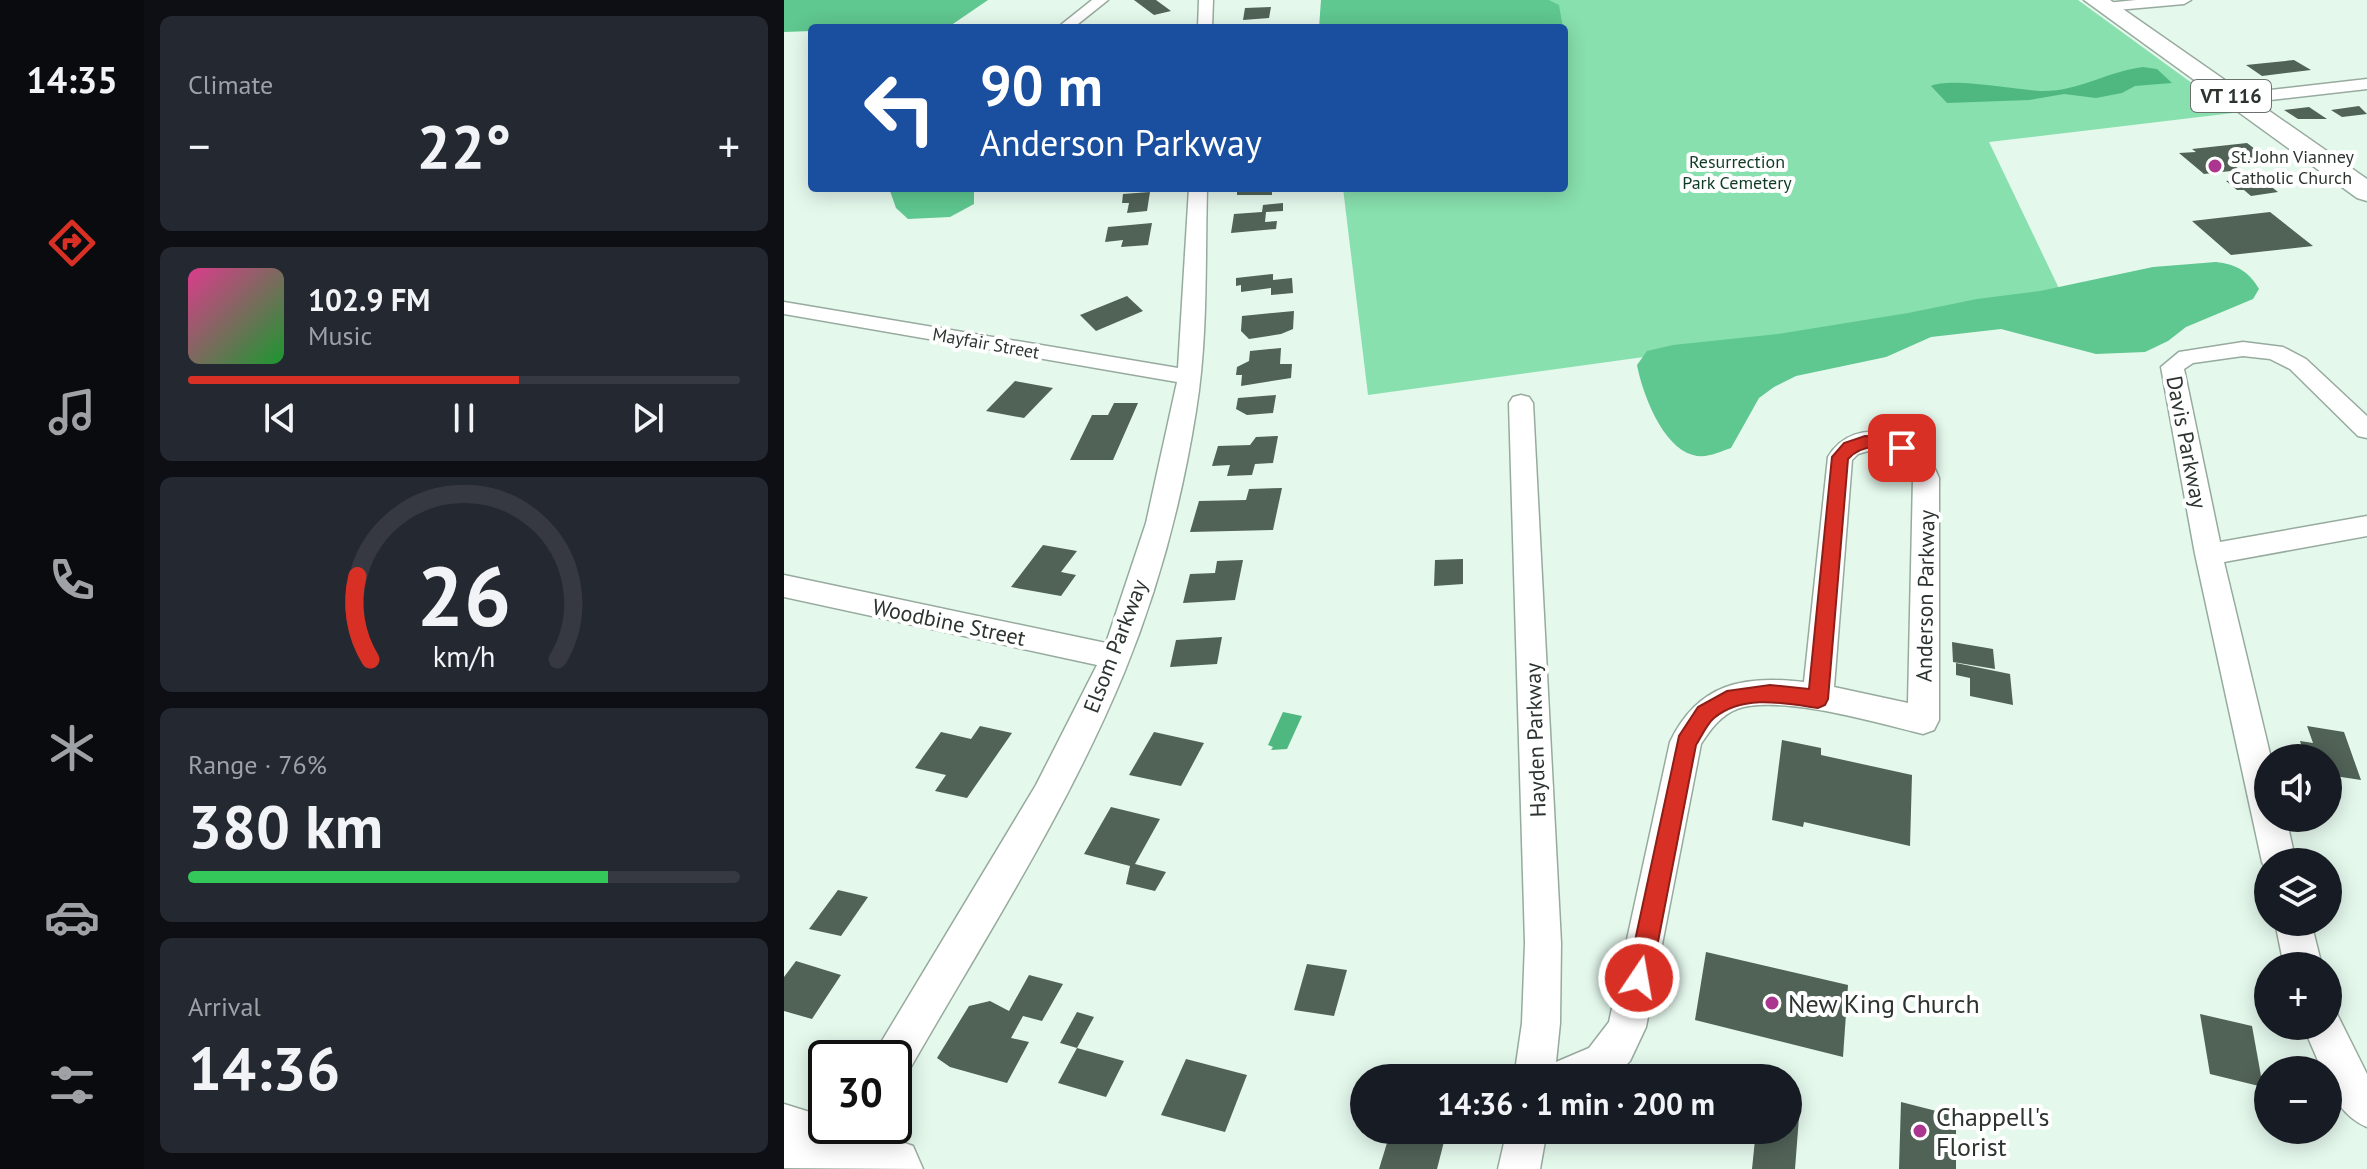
<!DOCTYPE html>
<html lang="en">
<head>
<meta charset="utf-8">
<style>
  body { margin:0; font-family:"PT Sans",sans-serif; background:#242831; color:#f1f3f6; height:100vh; display:flex; flex-direction:column; font-size:30px; white-space:nowrap }
  * { box-sizing:border-box; margin:0 }
  p { font-size:26px; color:#9ea1a6 }
  .icon { flex:none; width:44px; height:44px; fill:none; stroke:currentColor; stroke-width:2; stroke-linecap:round; stroke-linejoin:round }
  .map { position:relative; flex:1; overflow:hidden }
  .sheet { display:flex; flex-direction:column; gap:16px; padding:16px; background:#0d0f14; width:640px }
  .sheet>* { flex:none }
  .hud { position:absolute; left:24px; top:24px; width:760px; height:168px; border-radius:8px; box-shadow:0 4px 20px #0003; background:#1a4fa0; color:#fff; overflow:hidden }
  .tools { position:absolute; left:1470px; top:744px; display:grid; gap:16px }
  .tools a { display:grid; place-items:center; width:88px; height:88px; border-radius:50%; background:#171b24; box-shadow:0 4px 20px #0003; font-size:40px }
  .speed { position:absolute; left:24px; top:1040px; display:flex; gap:16px; font-size:40px; font-weight:700; text-align:center }
  .speed>* { display:grid; place-content:center; width:104px; height:104px; border-radius:50%; background:#171b24; box-shadow:0 4px 20px #0003; line-height:1 }
  .speed .limit { border:4px solid #111; border-radius:12px; background:#fff; color:#111 }
  .pin { position:absolute; display:grid; place-items:center; width:68px; height:68px; color:#fff; margin:-34px; border-radius:16px; box-shadow:0 4px 12px #0006 }
  .me { position:absolute; width:88px; margin:-44px; rotate:12deg; stroke-linejoin:round; filter:drop-shadow(0 0 6px #0008) }
  .turn { display:flex; align-items:center; gap:28px; height:168px; padding:0 40px; font-size:36px }
  .turn .icon { width:104px; height:104px; stroke-width:2.5 }
  .turn b { display:block; font-size:56px; line-height:68px }
  .big { font-size:60px; font-weight:600; line-height:1.1 }
  .sheet .widget { flex:1; display:flex; flex-direction:column; justify-content:center; gap:12px; min-width:0; padding:0 28px; border-radius:12px; background:#242831 }
  .sheet .dial { align-items:center; gap:0 }
  .dial svg { height:208px; overflow:visible; fill:none; stroke:#363941; stroke-width:7; stroke-linecap:round; text-anchor:middle }
  .dial text { fill:#f1f3f6; stroke:none }
  .song { display:flex; align-items:center; gap:24px }
  .cover { width:96px; height:96px; border-radius:12px; background:linear-gradient(135deg,hsl(330 70% 55%),hsl(130 70% 35%)) }
  .played { height:8px; border-radius:4px; background:linear-gradient(90deg,#d93025 60%,#363941 60%) }
  .keys { display:flex; justify-content:space-around; direction:ltr }
  .heat { display:flex; justify-content:space-between; align-items:center; font-size:44px; direction:ltr }
  .charge { height:12px; border-radius:6px; background:linear-gradient(90deg,#34c759 76%,#363941 0) }
  .trip { position:absolute; left:566px; top:1064px; width:452px; height:80px; border-radius:40px; background:#171b24; box-shadow:0 4px 20px #0003; font-weight:600; line-height:80px; text-align:center }
  main { display:flex; flex:1; min-height:0 }
  .tabs { display:flex; flex-direction:column; width:144px; justify-content:space-around; align-items:center; background:#090b0e; color:#9ea1a6 }
  .tabs .icon { width:56px; height:56px }
  .tabs .selected { color:#d93025 }
  .tabs b { font-size:36px; color:#f1f3f6 }
  .map>svg:first-child { display:block }
  .green { fill:#88e0ae }
  .forest { fill:#5fc790 }
  .water { fill:#4fb881 }
  .building { fill:#516257 }
  .lines { fill:none; stroke-linecap:round; stroke-linejoin:round }
  .street-casing { stroke:#97aa9e; stroke-width:3 }
  .primary-casing { stroke:#97aa9e; stroke-width:3 }
  .street { fill:#fff; fill-rule:evenodd }
  .primary { fill:#fff; fill-rule:evenodd }
  .route { fill:#d93025; stroke:#8d1f18; stroke-width:2 }
  .poi-dot { fill:#aa3690; stroke:#fff; stroke-width:3 }
  .labels { text-anchor:middle; dominant-baseline:central; stroke-width:8; stroke-linejoin:round; paint-order:stroke }
  .far-poi-label { font-size:18px; fill:#2c342f; stroke:#fff; text-anchor:start }
  .far-park-label { font-size:18px; fill:#0e3b25; stroke:#fff }
  .far-street-label { font-size:18px; fill:#2c342f; stroke:#fff }
  .shield { fill:#fff; stroke:#6b716d; stroke-width:2 }
  .shield-label { font-size:20px; font-weight:bold; fill:#2c342f }
  .street-label { font-size:22px; fill:#2c342f; stroke:#fff }
  .near-poi-label { font-size:26px; fill:#2c342f; stroke:#fff; text-anchor:start }
</style>
</head>
<body>
<main>
<nav class="tabs">
<b>14:35</b>
<svg class="icon selected" aria-label="directions" viewBox="0 0 24 24"><path d="M12 3l9 9-9 9-9-9zM9 14v-3h6M13 9l2 2-2 2"/></svg>
<svg class="icon" aria-label="music" viewBox="0 0 24 24"><path d="M9 18V5l10-2v13"/><circle cx="6" cy="18" r="3"/><circle cx="16" cy="16" r="3"/></svg>
<svg class="icon" aria-label="phone" viewBox="0 0 24 24"><path d="M5 4h4l2 5-3 2q2 4 5 5l2-3 5 2v4C11 20 4 13 5 4z"/></svg>
<svg class="icon" aria-label="climate" viewBox="0 0 24 24"><path d="M12 3v18M4 7l16 10M4 17L20 7"/></svg>
<svg class="icon" aria-label="car" viewBox="0 0 24 24"><path d="M5 17H2v-5l4-1 3-4h7l3 4 3 1v5h-3M9 17h6M6 11h13"/><circle cx="7" cy="17" r="2"/><circle cx="17" cy="17" r="2"/></svg>
<svg class="icon" aria-label="filters" viewBox="0 0 24 24"><path d="M4 7h16M4 17h16"/><circle cx="9" cy="7" r="2"/><circle cx="15" cy="17" r="2"/></svg>
</nav>
<section class="sheet">
<div class="widget"><p>Climate</p>
<div class="heat"><a>−</a><b class="big">22°</b><a>+</a></div>
</div>
<div class="widget">
<div class="song"><i class="cover"></i><div><b>102.9 FM</b><p>Music</p></div></div>
<div class="played"></div>
<div class="keys"><svg class="icon" aria-label="previous" viewBox="0 0 24 24"><path d="M18 5L8 12l10 7zM5 5v14"/></svg><svg class="icon" aria-label="pause" viewBox="0 0 24 24"><path d="M8 5v14M16 5v14"/></svg><svg class="icon" aria-label="next" viewBox="0 0 24 24"><path d="M6 5l10 7-10 7zM19 5v14"/></svg></div>
</div>
<div class="widget dial"><svg viewBox="0 0 100 80">
<path d="M14 69A42 42 0 1 1 86 69"/>
<path d="M14 69A42 42 0 0 1 9 37" stroke="#d93025"/>
<text x="50" y="56" font-size="32" font-weight="700">26</text>
<text x="50" y="72" font-size="11">km/h</text>
</svg></div>
<div class="widget"><p>Range · 76%</p><b class="big">380 km</b><div class="charge"></div></div>
<div class="widget"><p>Arrival</p><b class="big">14:36</b></div>
</section>
<div class="map">
<svg width="1583" height="1169" viewBox="0 0 1583 1169">
  <rect width="100%" height="100%" fill="#e4f8ec"/>
  <path class="green" d="M 545,0 L 1294,0 L 1449,113 L 1205,142 L 1280,299 L 584,395 L 559,188 L 780,188 L 780,28 L 546,28 Z"/>
  <g class="forest">
    <path d="M 0,0 L 204,0 L 163,28 L 28,28 L 28,31 L 0,32 Z"/>
    <path d="M 537,0 L 765,0 L 775,5 L 779,28 L 535,28 Z"/>
    <path d="M 105,188 L 190,188 L 190,204 L 166,217 L 124,219 L 112,208 Z"/>
    <path d="M 1432,262 C 1451,264 1465,271 1475,289 L 1469,299 L 1402,327 L 1384,341 L 1361,352 L 1312,354 L 1217,329 L 1147,337 L 1102,357 L 1012,376 L 990,387 L 975,398 L 947,448 C 935,452 922,459 909,455 C 878,447 858,392 853,365 L 863,351 L 889,345 L 994,334 L 1124,313 L 1193,299 L 1256,291 L 1369,267 Z"/>
  </g>
  <g class="water">
    <path d="M 1359,67 L 1373,69 L 1388,83 L 1351,86 L 1338,93 L 1312,98 L 1280,94 L 1245,100 L 1163,103 L 1147,86 C 1167,77 1232,90 1257,91 C 1294,92 1324,71 1359,67 Z"/>
    <path d="M 499,712 L 518,716 L 503,749 L 487,750 L 489,747 L 484,745 Z"/>
  </g>
  <g class="building">
    <path d="M 350,0 L 372,0 L 387,11 L 370,15 Z"/>
    <path d="M 487,7 L 485,18 L 459,20 L 461,8 Z"/>
    <path d="M 1510,60 L 1527,70 L 1478,76 L 1462,65 Z"/>
    <path d="M 1575,106 L 1583,114 L 1558,117 L 1547,110 Z"/>
    <path d="M 1525,107 L 1543,119 L 1514,119 L 1500,110 Z"/>
    <path d="M 1463,143 L 1483,158 L 1446,162 L 1466,178 L 1475,177 L 1494,192 L 1467,196 L 1460,190 L 1453,190 L 1442,181 L 1457,179 L 1447,171 L 1420,174 L 1395,153 L 1412,152 L 1408,149 Z"/>
    <rect x="453" y="188" width="35" height="7"/>
    <path d="M 366,192 L 363,211 L 343,213 L 345,203 L 338,203 L 339,194 Z"/>
    <path d="M 499,203 L 499,211 L 482,212 L 481,222 L 493,221 L 492,229 L 447,233 L 450,214 L 478,212 L 479,205 Z"/>
    <path d="M 1486,212 L 1529,246 L 1447,255 L 1408,221 Z"/>
    <path d="M 368,223 L 364,245 L 337,247 L 339,240 L 321,242 L 324,227 Z"/>
    <path d="M 489,274 L 489,280 L 508,278 L 509,293 L 487,295 L 487,288 L 457,292 L 457,285 L 452,286 L 452,278 Z"/>
    <path d="M 343,296 L 359,311 L 312,331 L 296,315 Z"/>
    <path d="M 510,311 L 509,329 L 497,334 L 465,339 L 457,331 L 458,316 Z"/>
    <path d="M 497,348 L 496,364 L 508,364 L 507,378 L 457,386 L 458,375 L 452,375 L 453,367 L 465,361 L 466,351 Z"/>
    <path d="M 231,381 L 269,388 L 240,418 L 202,411 Z"/>
    <path d="M 492,395 L 489,413 L 463,415 L 452,409 L 454,398 Z"/>
    <path d="M 330,403 L 354,403 L 329,460 L 286,460 L 308,415 L 324,415 Z"/>
    <path d="M 494,436 L 489,463 L 471,464 L 468,475 L 443,476 L 446,465 L 428,466 L 434,446 L 466,445 L 472,437 Z"/>
    <path d="M 498,488 L 489,530 L 406,532 L 415,501 L 462,500 L 465,489 Z"/>
    <path d="M 259,545 L 293,551 L 277,572 L 292,575 L 277,596 L 227,587 Z"/>
    <path d="M 679,559 L 679,584 L 650,586 L 651,560 Z"/>
    <path d="M 459,560 L 451,600 L 399,603 L 406,574 L 431,573 L 433,561 Z"/>
    <path d="M 438,637 L 433,664 L 386,667 L 392,640 Z"/>
    <path d="M 1168,642 L 1209,649 L 1211,669 L 1169,662 Z"/>
    <path d="M 1172,663 L 1226,674 L 1229,705 L 1186,696 L 1186,678 L 1172,675 Z"/>
    <path d="M 196,726 L 228,733 L 183,798 L 151,791 L 162,775 L 131,768 L 157,732 L 187,739 Z"/>
    <path d="M 1523,726 L 1560,732 L 1577,780 L 1544,775 L 1544,758 L 1521,758 L 1516,741 L 1529,743 Z"/>
    <path d="M 370,732 L 420,743 L 397,786 L 345,775 Z"/>
    <path d="M 998,740 L 1037,748 L 1037,755 L 1128,775 L 1126,846 L 1020,822 L 1019,827 L 988,820 Z"/>
    <path d="M 327,807 L 376,819 L 351,864 L 382,872 L 371,891 L 342,884 L 346,866 L 300,854 Z"/>
    <path d="M 54,890 L 84,897 L 57,936 L 25,929 Z"/>
    <path d="M 922,952 L 1064,985 L 1059,1057 L 911,1020 Z"/>
    <path d="M 12,961 L 57,975 L 28,1019 L 0,1011 L 0,977 Z"/>
    <path d="M 523,964 L 563,970 L 550,1016 L 510,1010 Z"/>
    <path d="M 245,975 L 279,984 L 258,1021 L 239,1016 L 227,1038 L 245,1042 L 223,1083 L 166,1067 L 153,1058 L 185,1006 L 206,1001 L 225,1011 Z"/>
    <path d="M 293,1012 L 310,1017 L 293,1048 L 276,1043 Z"/>
    <path d="M 1416,1014 L 1468,1026 L 1479,1087 L 1426,1074 Z"/>
    <path d="M 293,1048 L 340,1061 L 322,1097 L 274,1083 Z"/>
    <path d="M 402,1059 L 463,1075 L 441,1132 L 377,1115 Z"/>
    <path d="M 626,1066 L 671,1077 L 671,1078 L 622,1078 Z"/>
    <path d="M 1117,1102 L 1172,1116 L 1172,1169 L 1115,1169 Z"/>
    <path d="M 1004,1114 L 1015,1117 L 1011,1169 L 968,1169 L 972,1130 L 1004,1130 Z"/>
    <path d="M 607,1130 L 663,1130 L 653,1169 L 595,1169 Z"/>
  </g>
  <g class="lines">
    <defs>
      <g id="street">
        <path d="M 308,0 L 324,0 L 289,28 L 273,28 Z"/>
        <path d="M 415,0 L 429,0 L 428,28 L 414,28 Z"/>
        <path d="M 1352,0 L 1407,0 L 1400,4 L 1322,11 L 1315,7 L 1322,3 Z"/>
        <path d="M 1583,79 L 1583,89 L 1451,104 L 1443,99 L 1451,94 Z"/>
        <path d="M 405,188 L 423,188 C 421,262 424,338 412,411 C 398,500 374,590 340,673 C 282,813 199,941 124,1072 L 110,1078 L 110,1058 L 90,1058 L 96,1044 L 252,785 L 313,665 L 0,597 L 0,575 L 322,643 L 362,523 L 393,382 L 0,314 L 0,302 L 394,368 Z"/>
        <path d="M 1459,342 L 1499,347 L 1522,359 L 1583,416 L 1583,438 L 1574,436 L 1506,369 L 1486,359 L 1459,356 L 1409,363 L 1400,369 L 1436,542 L 1583,516 L 1583,536 L 1440,562 L 1487,758 L 1484,758 L 1484,818 L 1502,818 L 1512,862 L 1484,862 L 1484,874 L 1478,862 L 1411,554 L 1377,367 L 1395,352 Z"/>
        <path d="M 737,395 L 745,397 L 749,403 L 777,943 L 776,1023 L 772,1062 L 805,1048 L 825,1022 L 886,742 C 914,683 960,675 1020,682 L 1044,457 C 1070,412 1139,432 1155,478 L 1155,720 L 1150,730 L 1139,734 C 1093,723 996,694 953,709 C 937,715 926,730 917,744 L 862,1027 L 846,1061 L 829,1078 L 730,1078 L 738,1023 L 741,943 L 725,403 L 729,397 ZM 1091,449 C 1110,452 1123,460 1129,478 L 1124,703 L 1050,687 L 1068,460 L 1074,454 Z"/>
        <path d="M 1491,922 L 1527,922 L 1538,966 L 1500,966 Z"/>
        <path d="M 1544,1009 L 1552,1012 L 1583,1074 L 1583,1127 C 1561,1118 1544,1095 1544,1070 L 1538,1070 L 1519,1026 L 1544,1026 Z"/>
        <path d="M 723,1130 L 763,1130 L 756,1169 L 714,1169 Z"/>
      </g>
      <g id="primary">
        <path d="M 1300,0 L 1326,0 L 1583,179 L 1583,201 L 1573,198 Z"/>
        <path d="M 0,1104 L 42,1117 L 42,1126 L 73,1126 L 129,1146 L 139,1169 L 0,1168 Z"/>
      </g>
    </defs>
    <use href="#street" class="street-casing"/>
    <use href="#primary" class="primary-casing"/>
    <use href="#street" class="street"/>
    <use href="#primary" class="primary"/>
  </g>
  <path class="route" d="M 1081,436 L 1100,437 L 1123,444 L 1126,448 L 1118,453 C 1098,447 1080,442 1064,459 L 1044,699 L 1041,705 L 1034,708 C 1000,703 959,694 930,718 C 923,724 917,737 912,745 L 867,978 L 863,986 L 855,990 L 846,986 L 843,978 L 895,736 L 914,707 L 943,691 L 986,685 L 1025,689 L 1048,457 L 1060,443 Z"/>
  <g class="poi-dot">
    <circle cx="1431" cy="166" r="8"/>
    <circle cx="988" cy="1003" r="8"/>
    <circle cx="1136" cy="1131" r="8"/>
  </g>
  <g class="labels">
    <g class="far-poi-label">
      <text x="1447" y="156">St. John Vianney<tspan x="1447" dy="21">Catholic Church</tspan></text>
    </g>
    <g class="far-park-label">
      <text x="953" y="161">Resurrection<tspan x="953" dy="21">Park Cemetery</tspan></text>
    </g>
    <g class="far-street-label">
      <text transform="translate(202 343) rotate(10)">Mayfair Street</text>
    </g>
    <rect class="shield" x="1407" y="80" width="80" height="32" rx="6"/>
    <g class="shield-label">
      <text x="1447" y="96">VT 116</text>
    </g>
    <g class="street-label">
      <text transform="translate(1403 442) rotate(79)">Davis Parkway</text>
      <text transform="translate(1141 596) rotate(-89)">Anderson Parkway</text>
      <text transform="translate(165 622) rotate(12)">Woodbine Street</text>
      <text transform="translate(331 646) rotate(-69)">Elsom Parkway</text>
      <text transform="translate(751 740) rotate(-92)">Hayden Parkway</text>
    </g>
    <g class="near-poi-label">
      <text x="1004" y="1003">New King Church</text>
      <text x="1152" y="1116">Chappell's<tspan x="1152" dy="30">Florist</tspan></text>
    </g>
  </g>
</svg>
<div class="tools">
<a><svg class="icon" aria-label="sound" viewBox="0 0 24 24"><path d="M4 9h4l5-4v14l-5-4H4zM17 9q2 3 0 6"/></svg></a>
<a><svg class="icon" aria-label="layers" viewBox="0 0 24 24"><path d="M12 4l9 5-9 5-9-5zM3 14l9 5 9-5"/></svg></a>
<a>+</a>
<a>−</a>
</div>
<div class="speed"><div class="limit">30</div></div>
<div class="pin" style="left:1118px;top:448px;background:#d93025"><svg class="icon" aria-label="arrive" viewBox="0 0 24 24"><path d="M6 21V4h12l-3 4 3 4H6"/></svg></div>
<svg class="me" style="left:855px;top:978px" viewBox="-20 -20 40 40"><circle r="17" fill="#d93025" stroke="#fff" stroke-width="3"/><path d="M0-11L8 9 0 5-8 9z" fill="#fff"/></svg>
<div class="trip">14:36 · 1 min · 200 m</div>
<div class="hud">
<div class="turn"><svg class="icon" aria-label="left" viewBox="0 0 24 24"><path d="M17 20v-9H6M10 6l-5 5 5 5"/></svg><div><b>90 m</b>Anderson Parkway</div></div>
</div>
</div>
</main>
</body>
</html>
